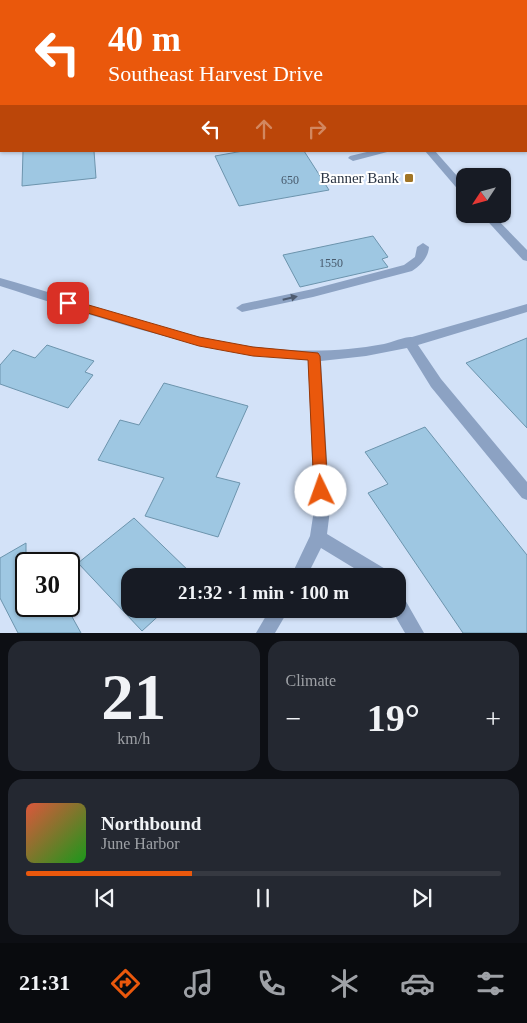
<!DOCTYPE html>
<html lang="en">
<head>
<meta charset="utf-8">
<style>
  body { margin:0; font-family:"Times New Roman",serif; background:#242831; color:#f1f3f6; height:100vh; display:flex; flex-direction:column; font-size:19px; white-space:nowrap }
  * { box-sizing:border-box; margin:0 }
  p { font-size:16px; color:#9ea1a6 }
  .icon { flex:none; width:28px; height:28px; fill:none; stroke:currentColor; stroke-width:2; stroke-linecap:round; stroke-linejoin:round }
  .map { position:relative; height:633px; overflow:hidden }
  .drawer { display:flex; flex-direction:column; gap:8px; padding:8px; background:#0d0f14; flex:1 }
  .drawer>* { flex:none }
  .banner { position:absolute; left:0px; top:0px; width:528px; height:152px; box-shadow:0 1px 4px #0004; background:#ea580c; color:#fff; overflow:hidden }
  .needle { width:32px; rotate:234deg }
  .tools { position:absolute; left:456px; top:168px; display:grid; gap:10px }
  .tools a { display:grid; place-items:center; width:55px; height:55px; border-radius:10px; background:#171b24; box-shadow:0 1px 4px #0004; font-size:25px }
  .speed { position:absolute; left:15px; top:552px; display:flex; gap:10px; font-size:25px; font-weight:700; text-align:center }
  .speed>* { display:grid; place-content:center; width:65px; height:65px; border-radius:50%; background:#171b24; box-shadow:0 1px 4px #0004; line-height:1 }
  .speed .limit { border:2px solid #111; border-radius:8px; background:#fff; color:#111 }
  .pin { position:absolute; display:grid; place-items:center; width:42px; height:42px; color:#fff; margin:-21px; border-radius:10px; box-shadow:0 2px 8px #0006 }
  .me { position:absolute; width:55px; margin:-28px; rotate:357deg; stroke-linejoin:round; filter:drop-shadow(0 0 4px #0008) }
  .turn { display:flex; align-items:center; gap:18px; height:105px; padding:0 25px; font-size:22px }
  .turn .icon { width:65px; height:65px; stroke-width:2.5 }
  .turn b { display:block; font-size:35px; line-height:42px }
  .lanes { display:flex; align-items:center; height:48px; padding:0 25px; background:#0003; justify-content:center; gap:25px; direction:ltr }
  .lanes .off { opacity:.35 }
  .big { font-size:38px; font-weight:600; line-height:1.1 }
  .drawer .widget { flex:1; display:flex; flex-direction:column; justify-content:center; gap:8px; min-width:0; padding:0 18px; border-radius:15px; background:#242831 }
  .drawer .dial { align-items:center; gap:0 }
  .dial b { font-size:65px; line-height:1 }
  .song { display:flex; align-items:center; gap:15px }
  .cover { width:60px; height:60px; border-radius:8px; background:linear-gradient(135deg,hsl(10 70% 55%),hsl(120 70% 35%)) }
  .played { height:5px; border-radius:2px; background:linear-gradient(90deg,#ea580c 35%,#363941 35%) }
  .keys { display:flex; justify-content:space-around; direction:ltr }
  .heat { display:flex; justify-content:space-between; align-items:center; font-size:28px; direction:ltr }
  .drawer .tiles { flex:1; display:grid; gap:8px; grid-template-columns:1fr 1fr }
  .widget:last-child { grid-column:span 2 }
  .trip { position:absolute; left:121px; top:568px; width:285px; height:50px; border-radius:15px; background:#171b24; box-shadow:0 1px 4px #0004; font-weight:600; line-height:50px; text-align:center }
  .tabs { display:flex; height:80px; justify-content:space-around; align-items:center; background:#090b0e; color:#9ea1a6 }
  .tabs .icon { width:35px; height:35px }
  .tabs .on { color:#ea580c }
  .tabs b { font-size:22px; color:#f1f3f6 }
  .map>svg:first-child { display:block }
  .building { fill:#9ec7e2; stroke:#6c94ad }
  .lines { fill:none; stroke-linecap:round; stroke-linejoin:round }
  .minor { fill:#8ca2c3; fill-rule:evenodd }
  .oneway { fill:#4d5b70 }
  .route { fill:#ea580c; stroke:#983908 }
  .poi-dot { fill:#a17526; stroke:#fff; stroke-width:2 }
  .labels { text-anchor:middle; dominant-baseline:central; stroke-width:4; stroke-linejoin:round; paint-order:stroke }
  .number-label { font-size:12px; fill:#485a6c }
  .poi-label { font-size:15px; fill:#2b3544; stroke:#fff; text-anchor:end }
</style>
</head>
<body>
<div class="map">
<svg width="527" height="633" viewBox="0 0 527 633">
  <rect width="100%" height="100%" fill="#d3e2f8"/>
  <g class="building">
    <path d="M 23,151 L 94,151 L 96,178 L 22,186 Z"/>
    <path d="M 243,151 L 304,151 L 329,190 L 239,206 L 215,156 Z"/>
    <path d="M 373,236 L 388,257 L 382,259 L 388,267 L 300,287 L 283,255 Z"/>
    <path d="M 527,338 L 527,428 L 466,363 Z"/>
    <path d="M 47,345 L 94,361 L 85,372 L 93,375 L 68,408 L 0,384 L 0,365 L 13,350 L 35,358 Z"/>
    <path d="M 164,383 L 248,406 L 216,477 L 240,483 L 218,537 L 145,516 L 164,478 L 98,460 L 120,420 L 139,425 Z"/>
    <path d="M 425,427 L 527,555 L 527,633 L 463,633 L 368,493 L 388,484 L 365,452 Z"/>
    <path d="M 134,518 L 194,576 L 130,576 L 130,609 L 166,609 L 142,631 L 78,563 Z"/>
    <path d="M 26,543 L 26,606 L 66,606 L 81,633 L 18,633 L 0,598 L 0,558 Z"/>
  </g>
  <g class="lines">
    <g class="minor">
      <path d="M 25,0 L 33,0 L 34,1 L 26,1 Z"/>
      <path d="M 211,0 L 219,0 L 220,1 L 212,1 Z"/>
      <path d="M 281,0 L 289,0 L 290,1 L 282,1 Z"/>
      <path d="M 413,0 L 421,0 L 422,1 L 414,1 Z"/>
      <path d="M 526,85 L 527,86 L 527,92 L 526,91 Z"/>
      <rect x="0" y="88" width="1" height="6"/>
      <path d="M 371,151 L 391,151 L 353,161 L 348,158 L 350,156 Z"/>
      <path d="M 425,151 L 435,151 L 465,185 L 465,194 L 461,193 Z"/>
      <path d="M 481,214 L 492,214 L 527,250 L 527,261 L 523,260 Z"/>
      <path d="M 423,243 L 429,247 C 428,258 421,265 412,271 L 313,297 L 242,312 L 236,308 L 242,304 L 313,289 L 404,265 L 415,257 L 417,247 Z"/>
      <path d="M 0,278 C 91,303 180,341 275,349 C 312,352 347,351 384,344 C 392,342 407,336 412,337 L 527,304 L 527,312 L 418,345 L 441,379 L 527,482 L 527,500 L 522,498 L 431,387 L 407,348 L 366,356 L 321,361 L 330,510 L 327,534 L 387,570 L 389,576 L 367,576 L 321,548 L 307,576 L 291,576 L 310,536 L 314,510 L 308,360 C 201,354 101,318 0,286 Z"/>
      <path d="M 398,596 L 404,598 L 424,633 L 405,633 L 391,609 L 398,609 Z"/>
      <path d="M 270,609 L 289,609 L 275,633 L 256,633 Z"/>
    </g>
  </g>
  <defs><path id="oneway-solid" d="M-6-.8H1V-3.2L6.5 0L1 3.2V.8H-6Z" transform="scale(1.25)"/></defs>
  <use class="oneway" href="#oneway-solid" transform="translate(290 298) rotate(-13)"/>
  <path class="route" d="M 68,299 L 199,337 L 253,347 L 318,353 L 320,356 L 328,491 L 326,495 L 321,497 L 316,495 L 314,491 L 308,360 L 253,356 L 199,346 L 64,306 L 62,303 Z"/>
  <rect class="poi-dot" x="404" y="173" width="10" height="10" rx="2.5"/>
  <g class="labels">
    <g class="number-label">
      <text x="290" y="180">650</text>
      <text x="331" y="263">1550</text>
    </g>
    <g class="poi-label">
      <text x="399" y="178">Banner Bank</text>
    </g>
  </g>
</svg>
<div class="tools">
<a><svg class="needle" viewBox="-14 -14 28 28"><path d="M0-13l5 13h-10z" fill="#e53935"/><path d="M0 13l5-13h-10z" fill="#9ea1a6"/></svg></a>
</div>
<div class="speed"><div class="limit">30</div></div>
<div class="pin" style="left:68px;top:303px;background:#d93025"><svg class="icon" aria-label="arrive" viewBox="0 0 24 24"><path d="M6 21V4h12l-3 4 3 4H6"/></svg></div>
<svg class="me" style="left:321px;top:491px" viewBox="-20 -20 40 40"><circle r="19" fill="#fff"/><path d="M0-13L10 11 0 6-10 11z" fill="#ea580c"/></svg>
<div class="trip">21:32 · 1 min · 100 m</div>
<div class="banner">
<div class="turn"><svg class="icon" aria-label="left" viewBox="0 0 24 24"><path d="M17 20v-9H6M10 6l-5 5 5 5"/></svg><div><b>40 m</b>Southeast Harvest Drive</div></div>
<div class="lanes"><svg class="icon" aria-label="left" viewBox="0 0 24 24"><path d="M17 20v-9H6M10 6l-5 5 5 5"/></svg><svg class="icon off" aria-label="ahead" viewBox="0 0 24 24"><path d="M12 20V5M6 11l6-6 6 6"/></svg><svg class="icon off" aria-label="right" viewBox="0 0 24 24"><path d="M7 20v-9h11M14 6l5 5-5 5"/></svg></div>
</div>
</div>
<section class="drawer">
<div class="tiles">
<div class="widget dial"><b>21</b><p>km/h</p></div>
<div class="widget"><p>Climate</p>
<div class="heat"><a>−</a><b class="big">19°</b><a>+</a></div>
</div>
<div class="widget">
<div class="song"><i class="cover"></i><div><b>Northbound</b><p>June Harbor</p></div></div>
<div class="played"></div>
<div class="keys"><svg class="icon" aria-label="previous" viewBox="0 0 24 24"><path d="M18 5L8 12l10 7zM5 5v14"/></svg><svg class="icon" aria-label="pause" viewBox="0 0 24 24"><path d="M8 5v14M16 5v14"/></svg><svg class="icon" aria-label="next" viewBox="0 0 24 24"><path d="M6 5l10 7-10 7zM19 5v14"/></svg></div>
</div>
</div>
</section>
<nav class="tabs">
<b>21:31</b>
<svg class="icon on" aria-label="directions" viewBox="0 0 24 24"><path d="M12 3l9 9-9 9-9-9zM9 14v-3h6M13 9l2 2-2 2"/></svg>
<svg class="icon" aria-label="music" viewBox="0 0 24 24"><path d="M9 18V5l10-2v13"/><circle cx="6" cy="18" r="3"/><circle cx="16" cy="16" r="3"/></svg>
<svg class="icon" aria-label="phone" viewBox="0 0 24 24"><path d="M5 4h4l2 5-3 2q2 4 5 5l2-3 5 2v4C11 20 4 13 5 4z"/></svg>
<svg class="icon" aria-label="climate" viewBox="0 0 24 24"><path d="M12 3v18M4 7l16 10M4 17L20 7"/></svg>
<svg class="icon" aria-label="car" viewBox="0 0 24 24"><path d="M5 17H2v-5l4-1 3-4h7l3 4 3 1v5h-3M9 17h6M6 11h13"/><circle cx="7" cy="17" r="2"/><circle cx="17" cy="17" r="2"/></svg>
<svg class="icon" aria-label="filters" viewBox="0 0 24 24"><path d="M4 7h16M4 17h16"/><circle cx="9" cy="7" r="2"/><circle cx="15" cy="17" r="2"/></svg>
</nav>
</body>
</html>
